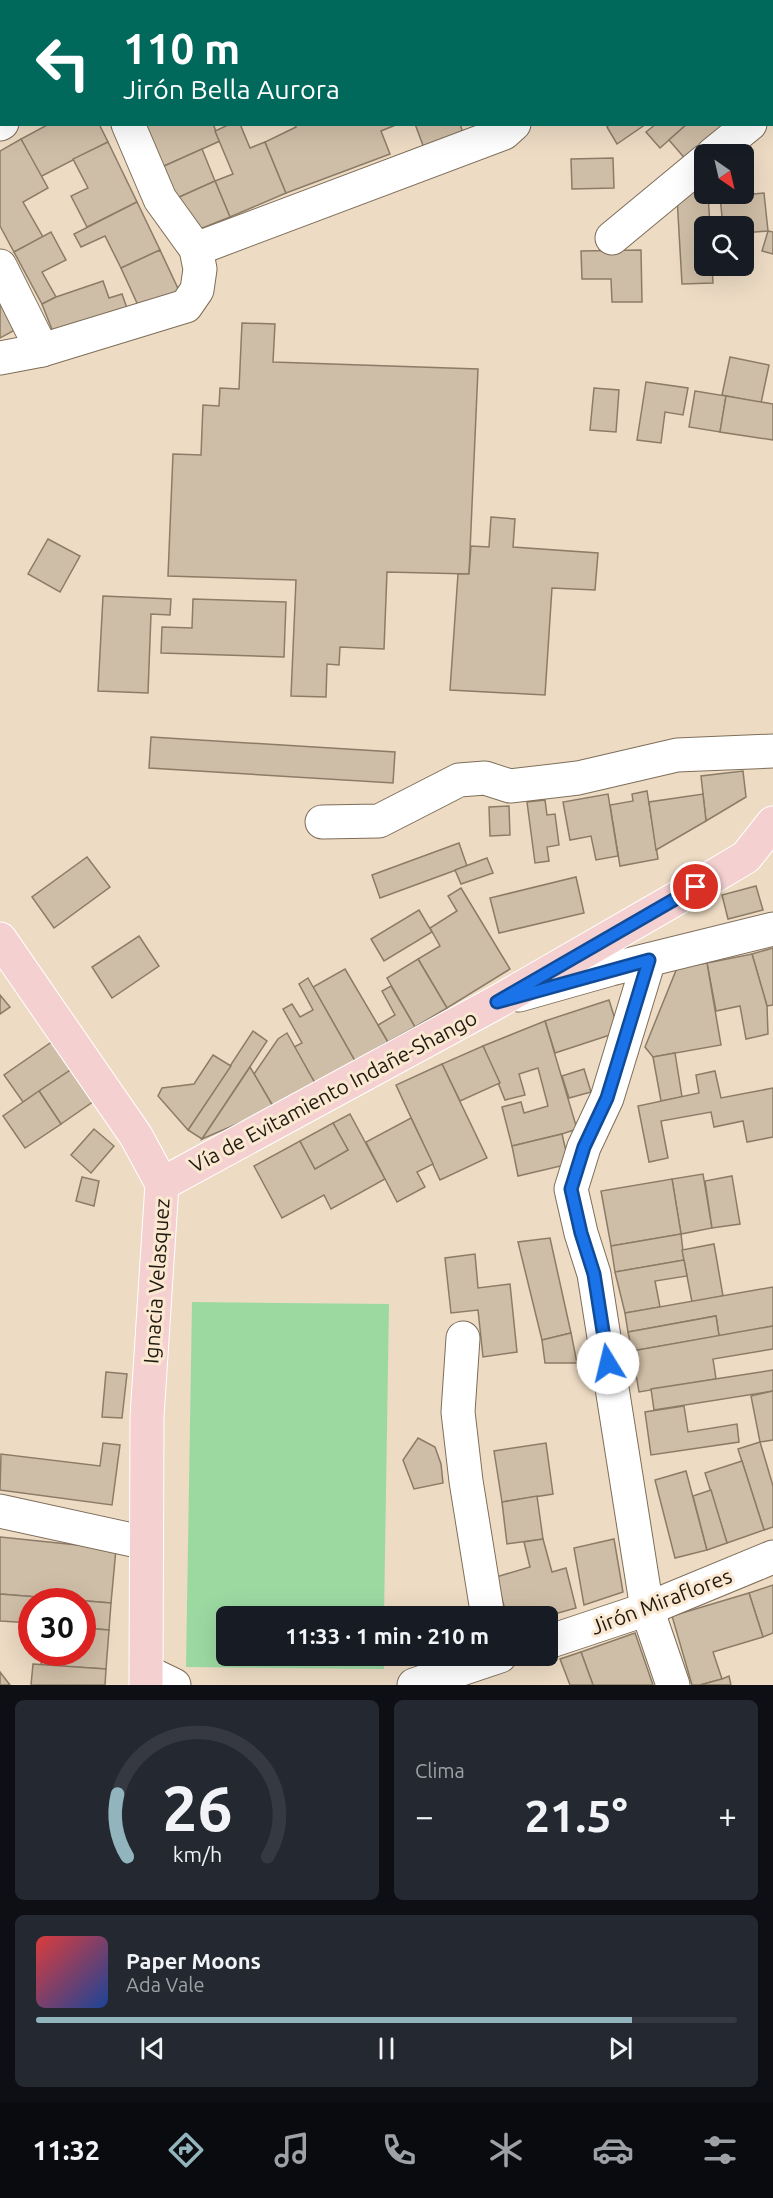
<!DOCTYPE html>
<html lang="es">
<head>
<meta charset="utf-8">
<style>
  body { margin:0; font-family:Ubuntu,sans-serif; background:#242831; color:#f1f3f6; height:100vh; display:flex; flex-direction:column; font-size:22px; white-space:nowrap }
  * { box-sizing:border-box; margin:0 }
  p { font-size:20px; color:#9ea1a6 }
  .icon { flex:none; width:33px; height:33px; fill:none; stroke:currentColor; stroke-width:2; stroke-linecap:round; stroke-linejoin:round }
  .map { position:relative; height:1685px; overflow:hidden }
  .panel { display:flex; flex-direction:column; gap:15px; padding:15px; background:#0d0f14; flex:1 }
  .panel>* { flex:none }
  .guide { position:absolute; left:0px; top:0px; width:774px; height:126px; box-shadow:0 6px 24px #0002; background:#00695c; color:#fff; overflow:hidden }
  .needle { width:39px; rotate:146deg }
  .tools { position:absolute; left:694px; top:144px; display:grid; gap:12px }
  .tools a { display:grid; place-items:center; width:60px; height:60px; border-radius:9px; background:#171b24; box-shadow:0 6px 24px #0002; font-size:30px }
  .speed { position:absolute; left:18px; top:1588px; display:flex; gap:12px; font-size:30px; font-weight:700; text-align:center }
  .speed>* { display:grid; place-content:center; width:78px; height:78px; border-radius:50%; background:#171b24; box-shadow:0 6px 24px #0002; line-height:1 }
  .speed .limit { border:9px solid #d22; background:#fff; color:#111 }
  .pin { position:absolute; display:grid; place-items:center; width:51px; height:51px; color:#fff; margin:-26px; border:3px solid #fff; border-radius:50%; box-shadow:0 2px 6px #0007 }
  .me { position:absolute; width:66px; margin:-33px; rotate:351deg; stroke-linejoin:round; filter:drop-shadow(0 0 4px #0008) }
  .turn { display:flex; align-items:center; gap:21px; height:126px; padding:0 24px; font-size:27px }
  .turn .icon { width:78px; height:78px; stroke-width:2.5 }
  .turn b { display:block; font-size:42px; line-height:51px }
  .big { font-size:45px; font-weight:700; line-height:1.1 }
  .panel .tile { flex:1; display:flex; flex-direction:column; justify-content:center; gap:9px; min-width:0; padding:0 21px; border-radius:9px; background:#242831 }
  .panel .dial { align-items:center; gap:0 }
  .dial svg { height:156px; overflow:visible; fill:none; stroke:#363941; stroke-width:7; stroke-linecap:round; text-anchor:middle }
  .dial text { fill:#f1f3f6; stroke:none }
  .song { display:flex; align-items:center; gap:18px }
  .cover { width:72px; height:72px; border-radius:9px; background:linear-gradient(135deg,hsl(0 70% 55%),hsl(220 70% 35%)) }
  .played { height:6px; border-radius:3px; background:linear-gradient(90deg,#92b4bc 85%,#363941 85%) }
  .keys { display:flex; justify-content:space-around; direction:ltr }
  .heat { display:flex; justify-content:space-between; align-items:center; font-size:33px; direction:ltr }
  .panel .tiles { flex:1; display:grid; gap:15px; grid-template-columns:1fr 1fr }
  .tile:last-child { grid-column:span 2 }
  .trip { position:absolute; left:216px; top:1606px; width:342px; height:60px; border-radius:9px; background:#171b24; box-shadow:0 6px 24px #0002; font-weight:700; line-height:60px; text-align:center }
  .tabs { display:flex; height:96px; justify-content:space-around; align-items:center; background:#090b0e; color:#9ea1a6 }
  .tabs .icon { width:42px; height:42px }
  .tabs .selected { color:#92b4bc }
  .tabs b { font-size:27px; color:#f1f3f6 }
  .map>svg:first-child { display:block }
  .green { fill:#9cd9a1 }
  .building { fill:#cfbea7; stroke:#8c7c67; stroke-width:1.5 }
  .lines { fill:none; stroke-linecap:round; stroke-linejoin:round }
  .minor-casing { stroke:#7e6e59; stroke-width:35 }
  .major-casing { stroke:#fff; stroke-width:35 }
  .minor { stroke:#fff; stroke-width:33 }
  .major { stroke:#f4d0d0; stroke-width:33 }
  .route-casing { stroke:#114b97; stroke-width:15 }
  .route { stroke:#1a73e8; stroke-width:10 }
  .labels { text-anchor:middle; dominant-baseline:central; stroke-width:6; stroke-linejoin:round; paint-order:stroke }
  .street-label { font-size:21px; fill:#201a11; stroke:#fae8d1 }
</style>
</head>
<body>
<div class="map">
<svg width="773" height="1685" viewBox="0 0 773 1685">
  <rect width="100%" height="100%" fill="#eddbc4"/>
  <path class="green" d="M 192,1302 L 389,1304 L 384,1617 L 226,1617 L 226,1656 L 384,1656 L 384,1669 L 186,1667 Z"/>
  <g class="building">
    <path d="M 324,0 L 401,0 L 401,2 L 320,2 Z"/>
    <path d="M 679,0 L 773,0 L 772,58 L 772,2 L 679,2 Z"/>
    <path d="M 0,61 L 2,63 L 0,102 Z"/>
    <path d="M 49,124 L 99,124 L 108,142 L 40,177 L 21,139 Z"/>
    <path d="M 144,124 L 213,124 L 220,141 L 162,167 Z"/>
    <path d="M 230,124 L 240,124 L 250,148 L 265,142 L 286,193 L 230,217 L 215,181 L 233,174 L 215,131 Z"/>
    <path d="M 295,124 L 398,124 L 381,131 L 390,154 L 286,193 L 265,142 L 296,127 Z"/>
    <path d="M 415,124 L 460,124 L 463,133 L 424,148 Z"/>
    <path d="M 610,124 L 646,124 L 617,144 L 607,127 Z"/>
    <path d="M 656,124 L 687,124 L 660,148 L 646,132 Z"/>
    <path d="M 687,124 L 733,124 L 688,162 L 669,140 Z"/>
    <path d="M 21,139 L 48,188 L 23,202 L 43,237 L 14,252 L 0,226 L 0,151 Z"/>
    <path d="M 108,142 L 137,202 L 87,227 L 71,196 L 88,188 L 73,159 Z"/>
    <path d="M 202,149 L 215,181 L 175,199 L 162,167 Z"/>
    <path d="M 613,158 L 614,188 L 572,189 L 571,159 Z"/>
    <path d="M 705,179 L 705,194 L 708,194 L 710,226 L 705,226 L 705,266 L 712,266 L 713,283 L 682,284 L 677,197 Z"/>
    <path d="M 215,181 L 230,217 L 190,233 L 175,199 Z"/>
    <path d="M 764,193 L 768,231 L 744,233 L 744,226 L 723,226 L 720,197 Z"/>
    <path d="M 137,202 L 160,250 L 121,268 L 105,236 L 81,247 L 74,234 Z"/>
    <path d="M 768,231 L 773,232 L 773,254 L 762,251 Z"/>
    <path d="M 51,232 L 66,260 L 42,272 L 56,297 L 42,304 L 14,252 Z"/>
    <path d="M 160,250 L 181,295 L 142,314 L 121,268 Z"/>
    <path d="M 641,250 L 642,302 L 612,302 L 611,279 L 582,279 L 581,251 Z"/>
    <path d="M 103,281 L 109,298 L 122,294 L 129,314 L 55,337 L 42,304 L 56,297 Z"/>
    <path d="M 0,302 L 15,330 L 0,338 Z"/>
    <path d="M 242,323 L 275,324 L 273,362 L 478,369 L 469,574 L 387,572 L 384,649 L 340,647 L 339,665 L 327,664 L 326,697 L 291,696 L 296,580 L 168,576 L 173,454 L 201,455 L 203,405 L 219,406 L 220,388 L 239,389 Z"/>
    <path d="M 730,357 L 769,365 L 761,403 L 722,395 Z"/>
    <path d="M 646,382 L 688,388 L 683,415 L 665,412 L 661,443 L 637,440 Z"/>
    <path d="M 594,388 L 619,390 L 616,432 L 590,430 Z"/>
    <path d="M 695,391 L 726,396 L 720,432 L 689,427 Z"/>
    <path d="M 726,396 L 773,404 L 773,440 L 720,432 Z"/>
    <path d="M 491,517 L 515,519 L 513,547 L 598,553 L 595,590 L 552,588 L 545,695 L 450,690 L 458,574 L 469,574 L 471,546 L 489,547 Z"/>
    <path d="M 48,539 L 80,556 L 60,592 L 28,574 Z"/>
    <path d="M 103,596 L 171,599 L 170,615 L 151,614 L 148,693 L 98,691 Z"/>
    <path d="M 193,599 L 286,602 L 284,657 L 161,653 L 162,627 L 192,628 Z"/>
    <path d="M 151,737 L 395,752 L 393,783 L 149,768 Z"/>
    <path d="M 743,771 L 746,797 L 706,821 L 701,776 Z"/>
    <path d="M 647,791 L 658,859 L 620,866 L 610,805 L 633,801 L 632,794 Z"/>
    <path d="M 608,794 L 618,856 L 596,860 L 591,836 L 570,840 L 563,802 Z"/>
    <path d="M 703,794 L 706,821 L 656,850 L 649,802 Z"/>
    <path d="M 545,800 L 547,815 L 555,814 L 559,845 L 547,847 L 549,861 L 535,863 L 527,802 Z"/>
    <path d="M 509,806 L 510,835 L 490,836 L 489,807 Z"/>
    <path d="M 459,843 L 467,866 L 380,898 L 372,875 Z"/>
    <path d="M 87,857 L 110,887 L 54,928 L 32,897 Z"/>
    <path d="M 487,858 L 493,873 L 461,884 L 455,870 Z"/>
    <path d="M 576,877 L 584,913 L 499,933 L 490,898 Z"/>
    <path d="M 756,886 L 763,910 L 728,919 L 722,895 Z"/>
    <path d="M 461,888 L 510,969 L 447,1008 L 418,959 L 440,946 L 430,928 L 457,911 L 448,896 Z"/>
    <path d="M 419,910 L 432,932 L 384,961 L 371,939 Z"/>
    <path d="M 139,936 L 159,966 L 112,998 L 92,967 Z"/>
    <path d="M 773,948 L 773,1005 L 767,1006 L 752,954 Z"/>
    <path d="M 752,954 L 767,1006 L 768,1034 L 746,1039 L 740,1006 L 716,1011 L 707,963 Z"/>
    <path d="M 418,959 L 447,1008 L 415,1027 L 387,978 Z"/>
    <path d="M 707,963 L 721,1045 L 653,1057 L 645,1047 L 677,968 Z"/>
    <path d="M 345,969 L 388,1042 L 355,1061 L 313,987 Z"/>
    <path d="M 308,978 L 355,1061 L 316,1085 L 294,1047 L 302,1043 L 283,1009 L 292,1004 L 300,1017 L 313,1010 L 299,984 Z"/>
    <path d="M 391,986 L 415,1027 L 388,1042 L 378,1025 L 395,1015 L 382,991 Z"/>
    <path d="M 0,995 L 10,1007 L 0,1014 Z"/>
    <path d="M 609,1000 L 619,1032 L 555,1053 L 545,1021 Z"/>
    <path d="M 545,1021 L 577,1129 L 562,1134 L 512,1146 L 502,1107 L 521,1102 L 524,1113 L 548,1106 L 538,1068 L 519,1074 L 525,1095 L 505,1100 L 483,1046 Z"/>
    <path d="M 253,1031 L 267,1041 L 202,1139 L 188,1130 Z"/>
    <path d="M 287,1033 L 316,1085 L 274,1108 L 254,1074 L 278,1039 Z"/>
    <path d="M 53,1041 L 72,1069 L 23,1102 L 4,1075 Z"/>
    <path d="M 483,1046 L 500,1083 L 460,1101 L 442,1064 Z"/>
    <path d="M 675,1053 L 682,1097 L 661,1101 L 653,1057 Z"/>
    <path d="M 213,1055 L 231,1066 L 188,1130 L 158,1096 L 162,1088 L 194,1084 Z"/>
    <path d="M 442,1064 L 487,1158 L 440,1180 L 396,1085 Z"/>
    <path d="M 250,1067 L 274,1108 L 202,1139 Z"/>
    <path d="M 72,1069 L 94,1101 L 61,1124 L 39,1091 Z"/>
    <path d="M 584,1069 L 591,1092 L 569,1098 L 562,1076 Z"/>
    <path d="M 715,1071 L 721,1098 L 773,1088 L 773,1137 L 747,1142 L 743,1121 L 714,1127 L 711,1112 L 661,1121 L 668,1158 L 649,1162 L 638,1106 L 699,1093 L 696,1075 Z"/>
    <path d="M 39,1091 L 61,1124 L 25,1148 L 3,1116 Z"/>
    <path d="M 350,1114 L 385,1179 L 331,1209 L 324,1195 L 282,1218 L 254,1166 L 300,1141 L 315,1169 L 348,1150 L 333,1123 Z"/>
    <path d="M 411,1118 L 433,1164 L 417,1172 L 425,1187 L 397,1202 L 366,1142 Z"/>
    <path d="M 333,1123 L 348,1150 L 315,1169 L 300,1141 Z"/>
    <path d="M 94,1129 L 114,1146 L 91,1173 L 71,1155 Z"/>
    <path d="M 562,1134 L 569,1164 L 518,1176 L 512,1146 Z"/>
    <path d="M 703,1174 L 712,1228 L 681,1234 L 672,1179 Z"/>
    <path d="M 732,1176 L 740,1224 L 712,1228 L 705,1181 Z"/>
    <path d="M 82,1177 L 99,1181 L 94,1206 L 76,1201 Z"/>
    <path d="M 672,1179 L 681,1234 L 611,1246 L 601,1191 Z"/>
    <path d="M 681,1234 L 684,1260 L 615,1272 L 611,1246 Z"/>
    <path d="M 550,1238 L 571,1333 L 542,1340 L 518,1242 Z"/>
    <path d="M 714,1244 L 723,1296 L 692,1302 L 682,1250 Z"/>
    <path d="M 475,1254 L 478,1288 L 510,1284 L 517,1352 L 483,1357 L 478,1310 L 451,1313 L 445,1258 Z"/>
    <path d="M 684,1260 L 687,1276 L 655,1281 L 660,1307 L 625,1313 L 615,1272 Z"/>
    <path d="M 773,1287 L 773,1326 L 719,1336 L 716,1316 L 628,1332 L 625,1313 Z"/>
    <path d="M 716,1316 L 719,1336 L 632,1351 L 628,1332 Z"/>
    <path d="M 773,1326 L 773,1349 L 713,1359 L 716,1379 L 639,1392 L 632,1351 Z"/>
    <path d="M 571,1333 L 577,1363 L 545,1363 L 542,1340 Z"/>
    <path d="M 773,1370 L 773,1391 L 654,1410 L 651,1389 Z"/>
    <path d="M 106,1372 L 127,1374 L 122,1418 L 102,1417 Z"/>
    <path d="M 773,1391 L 773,1440 L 760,1442 L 751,1396 Z"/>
    <path d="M 684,1406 L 688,1432 L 737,1424 L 739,1442 L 651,1455 L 645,1412 Z"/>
    <path d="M 418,1438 L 435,1447 L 441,1464 L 443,1483 L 414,1489 L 403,1460 Z"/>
    <path d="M 760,1442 L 773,1486 L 773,1527 L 764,1530 L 738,1449 Z"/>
    <path d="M 103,1443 L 120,1445 L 112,1505 L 0,1490 L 1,1454 L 100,1466 Z"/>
    <path d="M 546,1443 L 553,1494 L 502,1502 L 494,1451 Z"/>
    <path d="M 742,1461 L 764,1530 L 727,1543 L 705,1473 Z"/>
    <path d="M 686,1471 L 707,1550 L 675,1558 L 655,1480 Z"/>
    <path d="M 711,1490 L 727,1543 L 707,1550 L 693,1496 Z"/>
    <path d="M 537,1496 L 543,1539 L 507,1544 L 502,1502 Z"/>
    <path d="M 0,1537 L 116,1549 L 111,1603 L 0,1594 Z"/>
    <path d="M 543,1539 L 552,1572 L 566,1568 L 576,1608 L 544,1617 L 507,1617 L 496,1577 L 530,1567 L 524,1542 Z"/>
    <path d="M 614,1539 L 623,1592 L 584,1605 L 574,1548 Z"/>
    <path d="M 773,1585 L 773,1633 L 763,1637 L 749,1593 Z"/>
    <path d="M 749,1593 L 763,1637 L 713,1652 L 722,1679 L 700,1685 L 692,1685 L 672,1616 Z"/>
    <path d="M 0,1594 L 111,1603 L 109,1630 L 82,1628 L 82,1602 L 32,1602 L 32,1623 L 0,1621 Z"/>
    <path d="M 82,1628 L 109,1630 L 106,1669 L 41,1665 L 42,1653 L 82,1653 Z"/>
    <path d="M 635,1633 L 653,1685 L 593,1685 L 581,1652 Z"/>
    <path d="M 581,1652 L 593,1685 L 570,1685 L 560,1659 Z"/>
    <path d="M 33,1664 L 106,1669 L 105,1685 L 31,1685 Z"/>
    <path d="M 0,1672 L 10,1685 L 0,1685 Z"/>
    <path d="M 729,1676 L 731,1685 L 700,1685 L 722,1679 Z"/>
  </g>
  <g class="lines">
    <defs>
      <g id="minor">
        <path d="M 88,0 L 88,2"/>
        <path d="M 596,0 L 599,2"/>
        <path d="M 248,2 L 252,0"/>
        <path d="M 655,2 L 655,0"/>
        <path d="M 772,106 L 773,106"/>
        <path d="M 0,124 L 2,123"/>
        <path d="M 713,154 L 750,124"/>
        <path d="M 612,238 L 705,161"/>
        <path d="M 196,249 L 504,133 L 514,124"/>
        <path d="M 0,266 L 42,350"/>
        <path d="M 0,358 L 42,350 L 186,306 L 197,290 L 200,269 L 196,249 L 160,199 L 128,124"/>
        <path d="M 322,822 L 379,821 L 459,780 L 485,778 L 510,786 L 578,778 L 677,755 L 773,751"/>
        <path d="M 649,960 L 607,1098 L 584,1147 L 571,1189 L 581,1233 L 594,1274 L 647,1609 L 673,1685"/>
        <path d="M 519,995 L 611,969 L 773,929"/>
        <path d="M 463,1338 L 458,1412 L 466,1481 L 488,1617"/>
        <path d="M 0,1511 L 146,1543"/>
        <path d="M 548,1642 L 647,1609 L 773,1557"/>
        <path d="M 147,1672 L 174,1685"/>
        <path d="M 414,1685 L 500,1656"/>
      </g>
      <g id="major">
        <path d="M 0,939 L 136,1136 L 162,1184 L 147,1417 L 146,1685"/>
        <path d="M 162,1184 L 497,1002 L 679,897 L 746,857 L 773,823"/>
      </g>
    </defs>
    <use href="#minor" class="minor-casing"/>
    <use href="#major" class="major-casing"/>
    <use href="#minor" class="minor"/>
    <use href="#major" class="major"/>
  </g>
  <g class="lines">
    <defs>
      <path id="route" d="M 608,1363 L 594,1274 L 581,1233 L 571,1189 L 584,1147 L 607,1098 L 649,960 L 497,1002 L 696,887"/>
    </defs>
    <use href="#route" class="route-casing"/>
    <use href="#route" class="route"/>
  </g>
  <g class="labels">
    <g class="street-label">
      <text transform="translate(333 1091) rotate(-28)">Vía de Evitamiento Indañe-Shango</text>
      <text transform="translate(156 1281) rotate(-86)">Ignacia Velasquez</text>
      <text transform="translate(661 1601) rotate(-21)">Jirón Miraflores</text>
    </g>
  </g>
</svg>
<div class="tools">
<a><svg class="needle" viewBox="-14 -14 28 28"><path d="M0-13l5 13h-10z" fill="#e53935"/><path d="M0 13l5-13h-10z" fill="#9ea1a6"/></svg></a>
<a><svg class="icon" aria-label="search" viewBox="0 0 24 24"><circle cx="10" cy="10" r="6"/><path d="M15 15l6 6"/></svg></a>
</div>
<div class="speed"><div class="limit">30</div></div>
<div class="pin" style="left:696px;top:887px;background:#d93025"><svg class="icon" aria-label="arrive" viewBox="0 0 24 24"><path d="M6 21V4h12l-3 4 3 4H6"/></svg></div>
<svg class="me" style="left:608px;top:1363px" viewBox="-20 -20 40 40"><circle r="19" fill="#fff"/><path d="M0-13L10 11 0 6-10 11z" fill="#1a73e8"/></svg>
<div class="trip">11:33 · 1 min · 210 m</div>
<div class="guide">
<div class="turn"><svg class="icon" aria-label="left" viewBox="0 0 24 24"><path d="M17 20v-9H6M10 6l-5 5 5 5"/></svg><div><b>110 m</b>Jirón Bella Aurora</div></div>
</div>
</div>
<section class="panel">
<div class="tiles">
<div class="tile dial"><svg viewBox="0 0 100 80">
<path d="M14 69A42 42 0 1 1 86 69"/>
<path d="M14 69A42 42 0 0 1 9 37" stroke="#92b4bc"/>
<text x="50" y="56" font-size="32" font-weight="700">26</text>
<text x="50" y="72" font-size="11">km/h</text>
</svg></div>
<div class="tile"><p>Clima</p>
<div class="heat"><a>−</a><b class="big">21.5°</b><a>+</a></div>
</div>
<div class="tile">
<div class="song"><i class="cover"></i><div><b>Paper Moons</b><p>Ada Vale</p></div></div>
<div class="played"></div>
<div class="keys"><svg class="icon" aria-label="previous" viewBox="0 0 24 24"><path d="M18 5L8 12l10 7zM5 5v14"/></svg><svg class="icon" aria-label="pause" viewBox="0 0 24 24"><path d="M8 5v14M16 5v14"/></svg><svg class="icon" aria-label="next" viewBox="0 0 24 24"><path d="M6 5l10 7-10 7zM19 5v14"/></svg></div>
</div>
</div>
</section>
<nav class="tabs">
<b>11:32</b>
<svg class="icon selected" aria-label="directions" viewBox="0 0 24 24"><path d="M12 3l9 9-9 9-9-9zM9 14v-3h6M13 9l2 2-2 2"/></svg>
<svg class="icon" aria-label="music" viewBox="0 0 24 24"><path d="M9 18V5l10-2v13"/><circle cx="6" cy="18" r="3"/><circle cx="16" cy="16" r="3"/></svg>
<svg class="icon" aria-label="phone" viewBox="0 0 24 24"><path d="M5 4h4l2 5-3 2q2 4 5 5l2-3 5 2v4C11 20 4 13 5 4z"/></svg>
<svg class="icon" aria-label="climate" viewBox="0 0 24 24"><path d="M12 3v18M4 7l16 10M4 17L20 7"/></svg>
<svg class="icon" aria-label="car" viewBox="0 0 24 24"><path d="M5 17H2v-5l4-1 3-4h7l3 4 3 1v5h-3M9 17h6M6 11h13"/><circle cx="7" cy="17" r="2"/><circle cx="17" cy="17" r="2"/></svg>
<svg class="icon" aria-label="filters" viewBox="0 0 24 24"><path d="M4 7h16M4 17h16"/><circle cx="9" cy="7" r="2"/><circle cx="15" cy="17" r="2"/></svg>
</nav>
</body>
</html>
